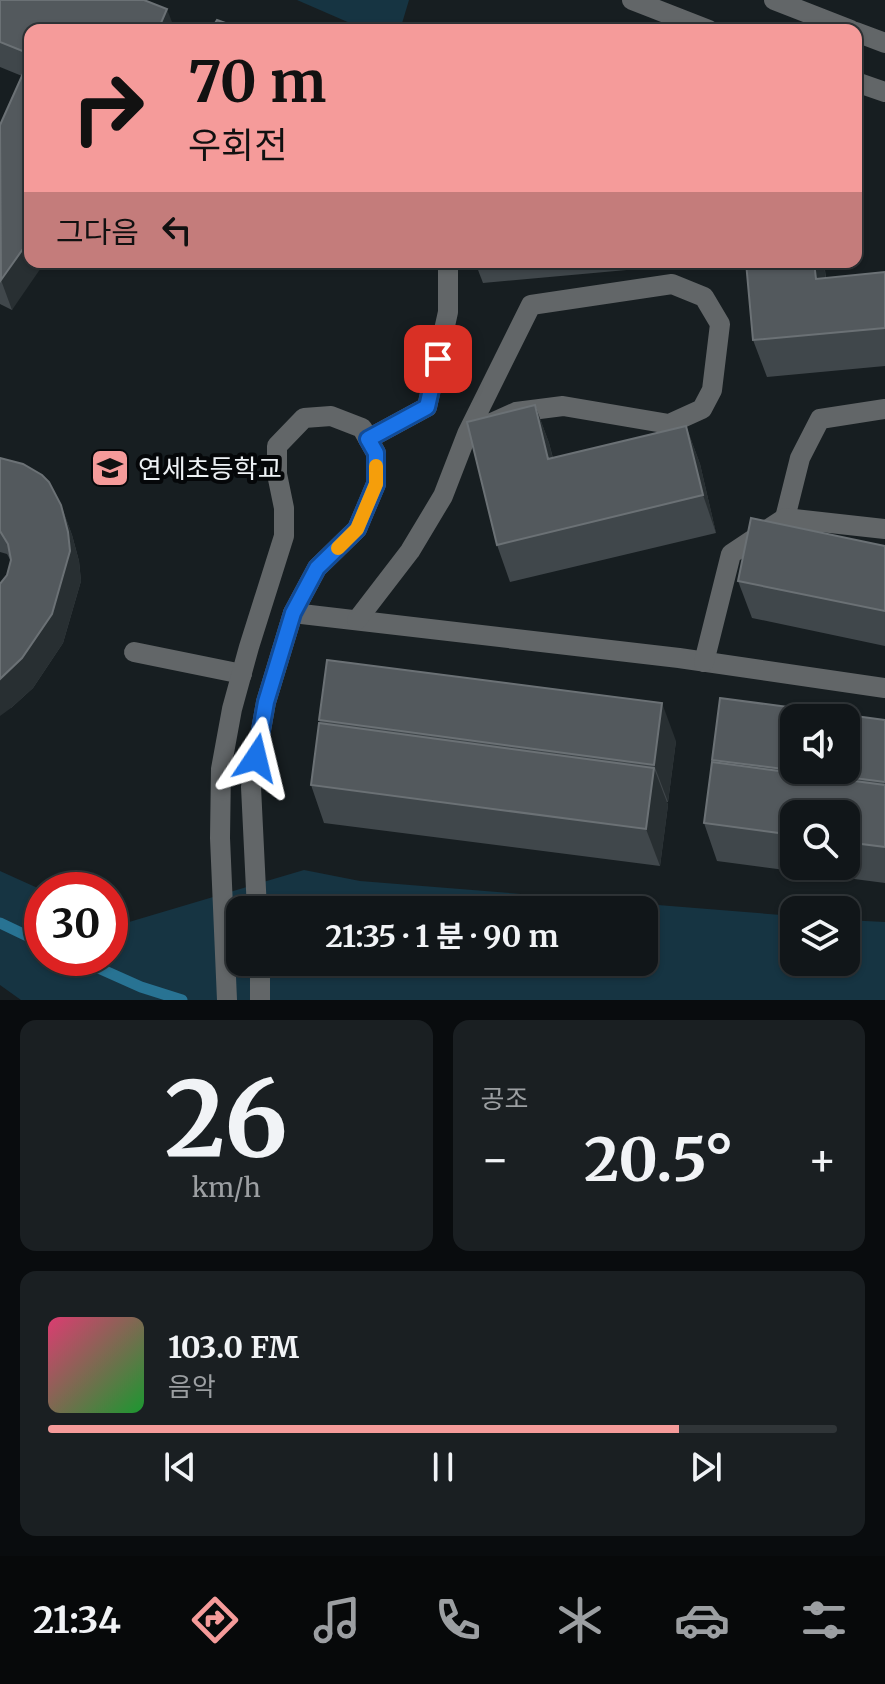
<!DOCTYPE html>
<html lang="ko">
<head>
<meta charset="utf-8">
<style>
  body { margin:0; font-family:Merriweather,"Noto Sans KR",serif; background:#1a1f22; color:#f1f3f6; height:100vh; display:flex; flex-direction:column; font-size:30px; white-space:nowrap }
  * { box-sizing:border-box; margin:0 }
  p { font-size:26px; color:#9c9fa2 }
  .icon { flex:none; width:44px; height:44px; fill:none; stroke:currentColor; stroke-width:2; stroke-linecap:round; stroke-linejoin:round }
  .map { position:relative; height:1000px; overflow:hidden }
  .drawer { display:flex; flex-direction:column; gap:20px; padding:20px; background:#090c0e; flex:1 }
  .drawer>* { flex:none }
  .top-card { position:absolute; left:24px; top:24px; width:838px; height:244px; border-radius:16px; box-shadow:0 2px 6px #0004,0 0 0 2px #303538; background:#f59b9a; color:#111; overflow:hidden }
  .fabs { position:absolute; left:780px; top:704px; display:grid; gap:16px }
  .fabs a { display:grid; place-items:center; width:80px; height:80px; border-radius:16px; background:#111619; box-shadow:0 2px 6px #0004,0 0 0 2px #303538; font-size:40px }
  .speed { position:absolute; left:24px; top:872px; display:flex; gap:16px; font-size:40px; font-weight:700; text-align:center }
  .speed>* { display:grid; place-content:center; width:104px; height:104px; border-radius:50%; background:#111619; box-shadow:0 2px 6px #0004,0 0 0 2px #303538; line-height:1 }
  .speed .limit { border:12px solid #d22; background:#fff; color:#111 }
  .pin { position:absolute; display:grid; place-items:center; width:68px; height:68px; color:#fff; margin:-34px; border-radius:16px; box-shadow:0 4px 12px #0006 }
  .me { position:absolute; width:88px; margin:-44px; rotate:10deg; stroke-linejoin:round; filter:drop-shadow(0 0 6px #0008) }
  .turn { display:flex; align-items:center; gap:28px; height:168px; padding:0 32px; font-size:36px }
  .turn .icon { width:104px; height:104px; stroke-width:2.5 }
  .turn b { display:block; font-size:56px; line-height:68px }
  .then { display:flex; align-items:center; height:76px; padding:0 32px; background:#0003; gap:16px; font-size:30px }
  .big { font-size:60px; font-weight:700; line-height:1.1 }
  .drawer .card { flex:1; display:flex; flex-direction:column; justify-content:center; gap:12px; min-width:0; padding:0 28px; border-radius:16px; background:#1a1f22 }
  .drawer .dial { align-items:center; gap:0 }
  .dial b { font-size:104px; line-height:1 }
  .song { display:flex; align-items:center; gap:24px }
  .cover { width:96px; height:96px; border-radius:12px; background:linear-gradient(135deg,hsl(340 70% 55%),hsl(130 70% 35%)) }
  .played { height:8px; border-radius:4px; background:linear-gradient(90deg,#f59b9a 80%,#303538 80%) }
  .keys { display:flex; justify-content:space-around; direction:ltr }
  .heat { display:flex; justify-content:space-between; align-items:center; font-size:44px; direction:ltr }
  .drawer .tiles { flex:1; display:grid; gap:20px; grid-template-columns:1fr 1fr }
  .card:last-child { grid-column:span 2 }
  .trip { position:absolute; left:226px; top:896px; width:432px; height:80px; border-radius:16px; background:#111619; box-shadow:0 2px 6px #0004,0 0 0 2px #303538; font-weight:700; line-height:80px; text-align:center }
  .tab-bar { display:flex; height:128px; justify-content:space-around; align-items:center; background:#07090a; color:#9c9fa2 }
  .tab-bar .icon { width:56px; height:56px }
  .tab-bar .selected { color:#f59b9a }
  .tab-bar b { font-size:36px; color:#f1f3f6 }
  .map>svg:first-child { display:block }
  .green { fill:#163442; fill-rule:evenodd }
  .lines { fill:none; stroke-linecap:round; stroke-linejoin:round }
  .stream { stroke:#287393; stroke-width:11 }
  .minor { stroke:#626668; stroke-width:20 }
  .wall { fill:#40474b; fill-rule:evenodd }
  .shaded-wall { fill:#282f32 }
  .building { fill:#53595d; stroke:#6b7175; stroke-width:2; fill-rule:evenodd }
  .route-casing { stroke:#114b97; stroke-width:20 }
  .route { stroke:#1a73e8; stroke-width:14 }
  .slow { stroke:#f59e0b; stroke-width:14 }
  .labels { text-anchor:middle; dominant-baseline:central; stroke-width:8; stroke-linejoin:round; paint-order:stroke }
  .poi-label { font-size:26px; fill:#eef2f5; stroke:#050709; text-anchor:start }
</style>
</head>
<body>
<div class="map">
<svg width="885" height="1000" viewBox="0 0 885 1000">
  <rect width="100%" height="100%" fill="#171e21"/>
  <g class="green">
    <path d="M 297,0 L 409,0 L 400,30 L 366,30 Z"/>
    <path d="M 304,870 L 360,881 L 794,916 L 794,962 L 846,962 L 846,920 L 885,922 L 885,1000 L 21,1000 L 0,985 L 0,871 L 42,890 L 42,958 L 110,958 L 110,921 L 119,925 ZM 240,910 L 644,910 L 644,962 L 240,962 Z"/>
  </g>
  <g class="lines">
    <g class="stream">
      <path d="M 0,923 L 42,943"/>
      <path d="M 76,958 L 141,987 L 182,1000"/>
    </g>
    <g class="minor">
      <path d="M 632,0 L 709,30"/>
      <path d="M 774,0 L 851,30"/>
      <path d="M 856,32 L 885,43"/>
      <path d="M 856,82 L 885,92"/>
      <path d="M 368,439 L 427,407 L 448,312 L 448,262"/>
      <path d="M 785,518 L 800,458 L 820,419 L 885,409"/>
      <path d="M 293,613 L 679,658 L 885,688"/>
      <path d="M 357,620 L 410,551 L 443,496 L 467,434 L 516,412 L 563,406 L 669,424 L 702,409 L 712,390 L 720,324 L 704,297 L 672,284 L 531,305 L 467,434"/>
      <path d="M 134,652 L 242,674"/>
      <path d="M 704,662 L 731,554 L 785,518 L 885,529"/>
      <path d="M 260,962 L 260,1000"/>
      <path d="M 227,1000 L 220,838 L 221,769 L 232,709 L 249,647 L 284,536 L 284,508 L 277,474 L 277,446 L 304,418 L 331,416 L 362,428 L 376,453 L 376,484 L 357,529 L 317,568 L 293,613 L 266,702 L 251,787 L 257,910"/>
    </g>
  </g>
  <g class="wall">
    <path d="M 0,0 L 30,30 L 30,262 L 12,310 L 0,304 L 0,125 L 22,76 L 0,67 Z"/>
    <path d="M 475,262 L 715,262 L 483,283 Z"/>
    <path d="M 746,262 L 824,262 L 826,278 L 885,272 L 885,366 L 767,377 L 753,340 Z"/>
    <path d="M 535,405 L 549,443 L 553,458 L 686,426 L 700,464 L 716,533 L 510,582 L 497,545 Z"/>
    <path d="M 0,458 L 61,505 L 72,535 L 79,561 L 81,581 L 63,643 L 33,688 L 11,708 L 7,575 L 11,561 L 7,554 L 0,552 Z"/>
    <path d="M 885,546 L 885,646 L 752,618 L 738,581 Z"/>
    <path d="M 319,720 L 676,741 L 668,802 L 667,802 L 668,805 L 660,866 L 324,823 L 311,785 L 320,724 Z"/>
    <path d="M 885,720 L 885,883 L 717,861 L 704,823 L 713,762 L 712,760 ZM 794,814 L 846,814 L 846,866 L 794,866 Z"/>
  </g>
  <g class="shaded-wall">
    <path d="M 167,9 L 175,30 L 158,30 Z"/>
    <path d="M 30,239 L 30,262 L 45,262 L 12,310 L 1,280 Z"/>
    <path d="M 814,262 L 824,262 L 829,316 L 816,279 Z"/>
    <path d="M 535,405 L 549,443 L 562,497 L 548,459 Z"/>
    <path d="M 686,426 L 700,464 L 716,533 L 703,495 Z"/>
    <path d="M 61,505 L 72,535 L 79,561 L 81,581 L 63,643 L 33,688 L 11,708 L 0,716 L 0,679 Z"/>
    <path d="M 662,703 L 676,741 L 668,802 L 654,765 Z"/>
    <path d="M 654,768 L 668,805 L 660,866 L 646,829 Z"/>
  </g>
  <g class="building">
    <path d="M 0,0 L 144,0 L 167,9 L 158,30 L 30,30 L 30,54 L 0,42 Z"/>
    <path d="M 217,20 L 245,30 L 211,30 Z"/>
    <path d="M 30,58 L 30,239 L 1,280 L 0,125 Z"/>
    <path d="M 746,262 L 814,262 L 816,279 L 885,272 L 885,328 L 753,340 Z"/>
    <path d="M 535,405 L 548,459 L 686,426 L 703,495 L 497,545 L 467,422 Z"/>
    <path d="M 0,458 L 23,464 L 42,475 L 49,482 L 61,505 L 68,532 L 70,551 L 52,614 L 22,658 L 0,679 L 0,584 L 7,575 L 11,560 L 8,544 L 0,531 Z"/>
    <path d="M 751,518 L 885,546 L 885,611 L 738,581 Z"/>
    <path d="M 327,660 L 662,703 L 654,765 L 319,720 Z"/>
    <path d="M 720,698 L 885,720 L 885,782 L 712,760 ZM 794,718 L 846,718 L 846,770 L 794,770 Z"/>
    <path d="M 319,723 L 654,768 L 646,829 L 311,785 Z"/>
    <path d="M 712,762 L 885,785 L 885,847 L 846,842 L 846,814 L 794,814 L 794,835 L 704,823 Z"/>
  </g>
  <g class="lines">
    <defs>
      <path id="route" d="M 256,758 L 266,702 L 293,613 L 317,568 L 357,529 L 376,484 L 376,453 L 368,439 L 427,407 L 438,359"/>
    </defs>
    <use href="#route" class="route-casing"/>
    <use href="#route" class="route"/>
    <path class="slow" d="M 338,548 L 357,529 L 376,484 L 376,466"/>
  </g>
  <defs>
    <symbol id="school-square" viewBox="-11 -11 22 22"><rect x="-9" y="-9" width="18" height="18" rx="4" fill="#f59b9a" stroke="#050709"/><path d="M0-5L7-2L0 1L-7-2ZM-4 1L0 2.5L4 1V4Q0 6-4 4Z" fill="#111"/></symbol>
  </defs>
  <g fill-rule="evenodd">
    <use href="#school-square" x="88" y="446" width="44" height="44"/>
  </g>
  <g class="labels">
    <g class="poi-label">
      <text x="138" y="468">연세초등학교</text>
    </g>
  </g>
</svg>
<div class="fabs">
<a><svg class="icon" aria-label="sound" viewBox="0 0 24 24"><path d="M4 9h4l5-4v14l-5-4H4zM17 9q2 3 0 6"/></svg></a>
<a><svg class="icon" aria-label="search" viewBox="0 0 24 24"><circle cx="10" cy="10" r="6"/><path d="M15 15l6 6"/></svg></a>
<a><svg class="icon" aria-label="layers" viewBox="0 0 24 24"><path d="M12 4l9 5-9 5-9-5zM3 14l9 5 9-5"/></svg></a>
</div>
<div class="speed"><div class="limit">30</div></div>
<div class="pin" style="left:438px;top:359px;background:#d93025"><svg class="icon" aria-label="arrive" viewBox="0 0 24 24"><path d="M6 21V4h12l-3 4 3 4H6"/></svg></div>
<svg class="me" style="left:256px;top:758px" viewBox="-20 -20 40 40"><path d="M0-17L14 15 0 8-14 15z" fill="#1a73e8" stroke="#fff" stroke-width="4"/></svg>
<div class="trip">21:35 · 1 분 · 90 m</div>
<div class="top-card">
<div class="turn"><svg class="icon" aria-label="right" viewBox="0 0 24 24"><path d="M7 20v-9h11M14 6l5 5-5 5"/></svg><div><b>70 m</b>우회전</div></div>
<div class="then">그다음<svg class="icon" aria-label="left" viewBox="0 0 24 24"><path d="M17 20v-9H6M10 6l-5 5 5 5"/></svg></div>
</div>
</div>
<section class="drawer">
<div class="tiles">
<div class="card dial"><b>26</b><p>km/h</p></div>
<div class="card"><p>공조</p>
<div class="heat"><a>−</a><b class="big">20.5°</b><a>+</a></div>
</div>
<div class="card">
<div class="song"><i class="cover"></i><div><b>103.0 FM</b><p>음악</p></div></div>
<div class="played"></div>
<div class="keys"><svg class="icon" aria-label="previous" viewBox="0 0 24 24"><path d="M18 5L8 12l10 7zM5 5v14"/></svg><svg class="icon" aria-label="pause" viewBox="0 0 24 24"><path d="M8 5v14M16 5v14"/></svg><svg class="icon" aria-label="next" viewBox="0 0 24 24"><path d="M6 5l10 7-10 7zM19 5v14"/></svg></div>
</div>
</div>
</section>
<nav class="tab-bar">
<b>21:34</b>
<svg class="icon selected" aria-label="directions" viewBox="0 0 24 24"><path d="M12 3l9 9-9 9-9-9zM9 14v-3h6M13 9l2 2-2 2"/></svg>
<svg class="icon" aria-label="music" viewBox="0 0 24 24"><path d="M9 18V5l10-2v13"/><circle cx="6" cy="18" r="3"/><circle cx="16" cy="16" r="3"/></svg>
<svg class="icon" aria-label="phone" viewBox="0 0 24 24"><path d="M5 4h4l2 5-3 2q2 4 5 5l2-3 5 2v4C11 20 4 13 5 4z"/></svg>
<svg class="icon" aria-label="climate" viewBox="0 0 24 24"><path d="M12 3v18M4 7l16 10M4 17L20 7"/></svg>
<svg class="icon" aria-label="car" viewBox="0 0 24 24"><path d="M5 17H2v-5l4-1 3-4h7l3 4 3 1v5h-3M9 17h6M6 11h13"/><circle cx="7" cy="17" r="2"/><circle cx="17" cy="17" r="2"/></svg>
<svg class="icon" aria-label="filters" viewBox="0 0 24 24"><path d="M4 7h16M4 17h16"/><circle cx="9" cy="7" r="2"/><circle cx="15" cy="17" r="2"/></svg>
</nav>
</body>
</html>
